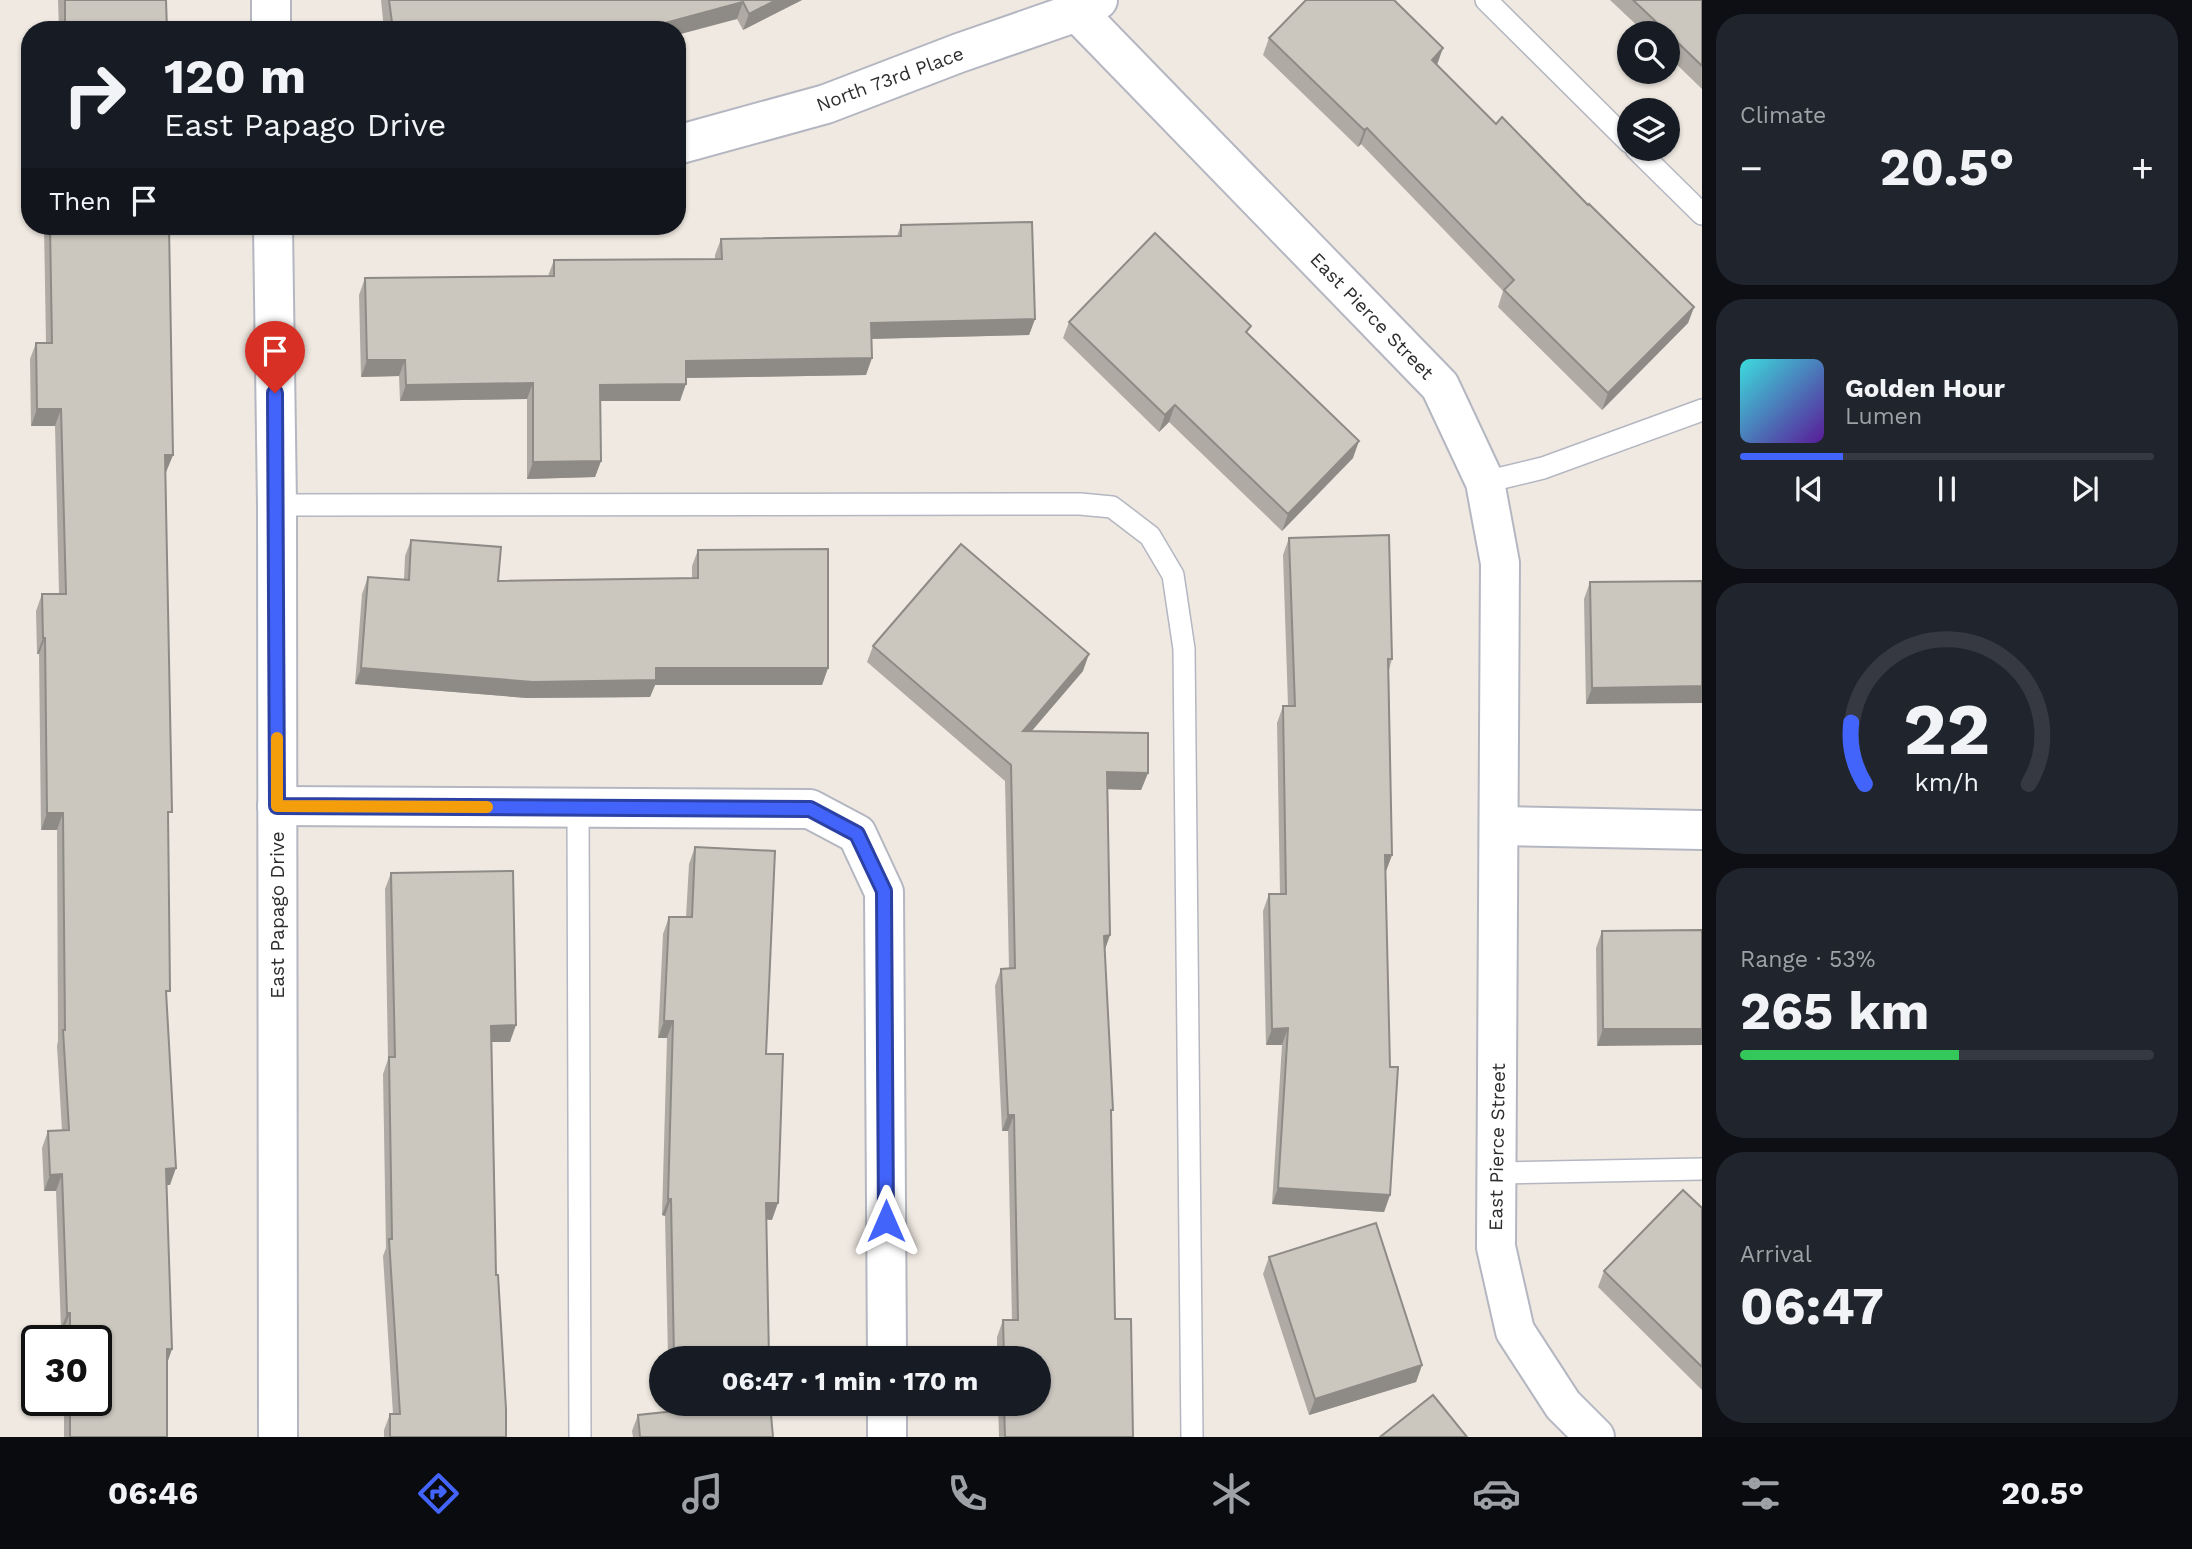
<!DOCTYPE html>
<html lang="en">
<head>
<meta charset="utf-8">
<style>
  body { margin:0; font-family:"Work Sans",sans-serif; background:#20242c; color:#f1f3f6; height:100vh; display:flex; flex-direction:column; font-size:26px; white-space:nowrap }
  * { box-sizing:border-box; margin:0 }
  p { font-size:23px; color:#9ea1a6 }
  .icon { flex:none; width:38px; height:38px; fill:none; stroke:currentColor; stroke-width:2; stroke-linecap:round; stroke-linejoin:round }
  .map { position:relative; flex:1; overflow:hidden }
  .sheet { display:flex; flex-direction:column; gap:14px; padding:14px; background:#0d0f14; width:490px }
  .sheet>* { flex:none }
  .top-card { position:absolute; left:21px; top:21px; width:665px; height:214px; border-radius:28px; box-shadow:0 2px 5px #0004; background:#171b24; color:#f1f3f6; overflow:hidden }
  .controls { position:absolute; left:1617px; top:21px; display:grid; gap:14px }
  .controls a { display:grid; place-items:center; width:63px; height:63px; border-radius:50%; background:#171b24; box-shadow:0 2px 5px #0004; font-size:35px }
  .speed { position:absolute; left:21px; top:1325px; display:flex; gap:14px; font-size:35px; font-weight:700; text-align:center }
  .speed>* { display:grid; place-content:center; width:91px; height:91px; border-radius:50%; background:#171b24; box-shadow:0 2px 5px #0004; line-height:1 }
  .speed .limit { border:4px solid #111; border-radius:10px; background:#fff; color:#111 }
  .pin { position:absolute; display:grid; place-items:center; width:60px; height:60px; color:#fff; margin:-72px -30px; border-radius:50% 50% 50% 0; rotate:-45deg; box-shadow:0 0 7px #0007 }
  .pin .icon { rotate:45deg }
  .me { position:absolute; width:77px; margin:-38px; rotate:0deg; stroke-linejoin:round; filter:drop-shadow(0 0 5px #0008) }
  .turn { display:flex; align-items:center; gap:24px; height:147px; padding:0 28px; font-size:32px }
  .turn .icon { width:91px; height:91px; stroke-width:2.5 }
  .turn b { display:block; font-size:49px; line-height:60px }
  .then { display:flex; align-items:center; height:66px; padding:0 28px; background:#0003; gap:14px; font-size:26px }
  .big { font-size:52px; font-weight:700; line-height:1.1 }
  .sheet .card { flex:1; display:flex; flex-direction:column; justify-content:center; gap:10px; min-width:0; padding:0 24px; border-radius:28px; background:#20242c }
  .sheet .dial { align-items:center; gap:0 }
  .dial svg { height:182px; overflow:visible; fill:none; stroke:#363941; stroke-width:7; stroke-linecap:round; text-anchor:middle }
  .dial text { fill:#f1f3f6; stroke:none }
  .song { display:flex; align-items:center; gap:21px }
  .cover { width:84px; height:84px; border-radius:10px; background:linear-gradient(135deg,hsl(180 70% 55%),hsl(270 70% 35%)) }
  .played { height:7px; border-radius:4px; background:linear-gradient(90deg,#4264fb 25%,#363941 25%) }
  .keys { display:flex; justify-content:space-around; direction:ltr }
  .heat { display:flex; justify-content:space-between; align-items:center; font-size:38px; direction:ltr }
  .charge { height:10px; border-radius:5px; background:linear-gradient(90deg,#34c759 53%,#363941 0) }
  .trip { position:absolute; left:649px; top:1346px; width:402px; height:70px; border-radius:35px; background:#171b24; box-shadow:0 2px 5px #0004; font-weight:700; line-height:70px; text-align:center }
  .tabs { display:flex; height:112px; justify-content:space-around; align-items:center; background:#090b0e; color:#9ea1a6 }
  .tabs .icon { width:49px; height:49px }
  .tabs .current { color:#4264fb }
  .tabs b { font-size:32px; color:#f1f3f6 }
  main { display:flex; flex:1; min-height:0 }
  .map>svg:first-child { display:block }
  .lines { fill:none; stroke-linecap:round; stroke-linejoin:round }
  .lane-casing { stroke:#b4b7c1; stroke-width:24 }
  .street-casing { stroke:#b4b7c1; stroke-width:42 }
  .lane { stroke:#fff; stroke-width:21 }
  .street { stroke:#fff; stroke-width:38 }
  .wall { fill:#afaba4 }
  .shaded-wall { fill:#8e8b86 }
  .building { fill:#cbc7bf; stroke:#8e8b86; stroke-width:2 }
  .route-casing { stroke:#2b41a3; stroke-width:18 }
  .route { stroke:#4264fb; stroke-width:12 }
  .slow { stroke:#f59e0b; stroke-width:12 }
  .labels { text-anchor:middle; dominant-baseline:central; stroke-width:7; stroke-linejoin:round; paint-order:stroke }
  .street-label { font-size:19px; fill:#2e2e2e; stroke:#fff }
</style>
</head>
<body>
<main>
<div class="map">
<svg width="1702" height="1437" viewBox="0 0 1702 1437">
  <rect width="100%" height="100%" fill="#efe9e1"/>
  <g class="lines">
    <defs>
      <g id="lane">
        <path d="M 1486,0 L 1629,142"/>
        <path d="M 1636,149 L 1702,214"/>
        <path d="M 1485,482 L 1543,468 L 1702,410"/>
        <path d="M 277,505 L 1080,504 L 1112,507 L 1150,536 L 1173,575 L 1184,649 L 1192,1437"/>
        <path d="M 578,807 L 580,1437"/>
        <path d="M 1497,1173 L 1702,1169"/>
      </g>
      <g id="street">
        <path d="M 271,0 L 271,30"/>
        <path d="M 1077,12 L 1440,386 L 1485,482 L 1500,563 L 1496,1247 L 1515,1331 L 1563,1405 L 1595,1437"/>
        <path d="M 677,145 L 826,104 L 959,53 L 1077,12 L 1098,0"/>
        <path d="M 273,226 L 277,505 L 278,1437"/>
        <path d="M 277,806 L 810,809 L 857,834 L 884,892 L 887,1358"/>
        <path d="M 1499,826 L 1702,830"/>
        <path d="M 887,1404 L 887,1437"/>
      </g>
    </defs>
    <use href="#lane" class="lane-casing"/>
    <use href="#street" class="street-casing"/>
    <use href="#lane" class="lane"/>
    <use href="#street" class="street"/>
  </g>
  <g class="wall">
    <path d="M 58,0 L 166,0 L 167,30 L 59,30 Z"/>
    <path d="M 381,0 L 802,0 L 743,30 L 737,19 L 677,30 L 384,30 Z"/>
    <path d="M 1610,0 L 1702,0 L 1702,89 L 1668,56 L 1668,33 L 1645,33 Z"/>
    <path d="M 1269,38 L 1437,65 L 1496,124 L 1588,205 L 1694,307 L 1688,323 L 1602,410 L 1498,307 L 1503,291 L 1361,144 L 1358,147 L 1263,55 Z"/>
    <path d="M 901,225 L 1035,319 L 1029,335 L 871,339 L 866,375 L 686,378 L 680,401 L 600,401 L 601,461 L 595,477 L 527,479 L 527,399 L 400,401 L 399,376 L 361,377 L 359,295 L 365,278 L 548,276 L 554,260 L 715,259 L 715,255 L 721,239 L 897,236 Z"/>
    <path d="M 44,226 L 169,226 L 173,455 L 166,472 L 168,821 L 167,999 L 170,1185 L 166,1185 L 172,1349 L 167,1363 L 167,1437 L 64,1437 L 64,1400 L 96,1400 L 96,1340 L 64,1340 L 64,1329 L 61,1329 L 56,1191 L 44,1191 L 42,1148 L 48,1131 L 62,1131 L 57,1046 L 58,1041 L 57,830 L 41,830 L 39,654 L 37,654 L 36,611 L 42,594 L 59,594 L 55,426 L 31,426 L 30,359 L 36,343 L 46,343 Z"/>
    <path d="M 1069,322 L 1248,334 L 1353,458 L 1282,531 L 1169,422 L 1159,432 L 1063,338 Z"/>
    <path d="M 1289,538 L 1392,659 L 1389,670 L 1392,855 L 1386,871 L 1390,1195 L 1384,1212 L 1272,1204 L 1282,1045 L 1266,1045 L 1263,911 L 1269,894 L 1280,894 L 1277,723 L 1283,706 L 1288,706 L 1283,555 Z"/>
    <path d="M 411,540 L 498,581 L 692,578 L 692,566 L 698,550 L 828,668 L 822,685 L 655,685 L 650,697 L 527,698 L 355,684 L 362,594 L 368,577 L 404,580 L 405,556 Z"/>
    <path d="M 1702,581 L 1586,704 L 1584,599 L 1590,582 Z"/>
    <path d="M 873,646 L 1083,671 L 1031,732 L 1148,773 L 1141,790 L 1108,789 L 1110,935 L 1105,949 L 1111,1115 L 1115,1319 L 1133,1437 L 999,1437 L 998,1404 L 1040,1404 L 1040,1358 L 997,1358 L 997,1337 L 1003,1320 L 1012,1320 L 1008,1131 L 1002,1131 L 995,986 L 1001,969 L 1009,969 L 1005,781 L 867,662 Z"/>
    <path d="M 695,847 L 766,1054 L 772,1220 L 766,1219 L 769,1358 L 668,1358 L 665,1216 L 662,1215 L 667,1038 L 658,1038 L 663,934 L 669,917 L 686,917 L 689,864 Z"/>
    <path d="M 391,873 L 510,1042 L 492,1042 L 496,1275 L 506,1437 L 384,1437 L 384,1430 L 390,1414 L 393,1414 L 383,1256 L 386,1248 L 383,1074 L 388,1059 L 385,889 Z"/>
    <path d="M 1702,930 L 1597,1046 L 1596,948 L 1602,931 Z"/>
    <path d="M 1702,1208 L 1702,1390 L 1598,1287 L 1604,1271 Z"/>
    <path d="M 1269,1257 L 1422,1365 L 1416,1382 L 1309,1415 L 1263,1274 Z"/>
    <path d="M 669,1404 L 770,1404 L 773,1437 L 633,1437 L 632,1431 L 638,1415 L 669,1412 Z"/>
  </g>
  <g class="shaded-wall">
    <path d="M 776,0 L 802,0 L 743,30 L 749,14 Z"/>
    <path d="M 743,2 L 737,19 L 677,35 L 677,30 L 639,30 Z"/>
    <path d="M 1443,48 L 1437,65 L 1432,60 Z"/>
    <path d="M 1367,128 L 1361,144 L 1358,147 L 1364,130 Z"/>
    <path d="M 1694,307 L 1688,323 L 1602,410 L 1608,393 Z"/>
    <path d="M 1035,319 L 1029,335 L 865,339 L 871,323 Z"/>
    <path d="M 872,358 L 866,375 L 680,378 L 686,361 Z"/>
    <path d="M 367,360 L 405,360 L 399,376 L 361,377 Z"/>
    <path d="M 533,383 L 527,399 L 400,401 L 406,385 Z"/>
    <path d="M 686,384 L 680,401 L 594,401 L 600,385 Z"/>
    <path d="M 1175,405 L 1169,422 L 1159,432 L 1165,415 Z"/>
    <path d="M 37,409 L 61,409 L 55,426 L 31,426 Z"/>
    <path d="M 1359,441 L 1353,458 L 1282,531 L 1288,514 Z"/>
    <path d="M 165,455 L 173,455 L 166,472 L 159,472 Z"/>
    <path d="M 601,461 L 595,477 L 527,479 L 533,462 Z"/>
    <path d="M 43,638 L 45,638 L 39,654 L 37,654 Z"/>
    <path d="M 1089,654 L 1083,671 L 1017,748 L 1023,731 Z"/>
    <path d="M 361,668 L 828,668 L 822,685 L 655,685 L 650,697 L 527,698 L 355,684 Z"/>
    <path d="M 1702,686 L 1702,703 L 1586,704 L 1592,688 Z"/>
    <path d="M 1107,772 L 1148,773 L 1141,790 L 1101,789 Z"/>
    <path d="M 47,813 L 63,813 L 57,830 L 41,830 Z"/>
    <path d="M 1385,855 L 1392,855 L 1386,871 Z"/>
    <path d="M 1110,935 L 1104,952 L 1104,936 Z"/>
    <path d="M 664,1021 L 673,1021 L 667,1038 L 658,1038 Z"/>
    <path d="M 516,1025 L 510,1042 L 485,1042 L 491,1026 Z"/>
    <path d="M 1288,1028 L 1282,1045 L 1266,1045 L 1272,1029 Z"/>
    <path d="M 1603,1029 L 1702,1029 L 1702,1045 L 1597,1046 Z"/>
    <path d="M 1008,1115 L 1014,1115 L 1008,1131 L 1002,1131 Z"/>
    <path d="M 176,1168 L 170,1185 L 160,1185 L 166,1169 Z"/>
    <path d="M 62,1174 L 56,1191 L 44,1191 L 50,1175 Z"/>
    <path d="M 1278,1188 L 1390,1195 L 1384,1212 L 1272,1204 Z"/>
    <path d="M 668,1199 L 671,1199 L 665,1216 L 662,1215 Z"/>
    <path d="M 766,1203 L 778,1203 L 772,1220 L 760,1219 Z"/>
    <path d="M 67,1313 L 70,1313 L 64,1329 L 61,1329 Z"/>
    <path d="M 167,1349 L 172,1349 L 166,1366 Z"/>
    <path d="M 1422,1365 L 1416,1382 L 1309,1415 L 1315,1399 Z"/>
  </g>
  <g class="building">
    <path d="M 65,0 L 166,0 L 167,30 L 65,30 Z"/>
    <path d="M 389,0 L 776,0 L 749,14 L 743,2 L 639,30 L 393,30 Z"/>
    <path d="M 1306,0 L 1394,0 L 1443,48 L 1432,60 L 1496,124 L 1502,117 L 1588,205 L 1589,204 L 1694,307 L 1608,393 L 1504,290 L 1514,280 L 1367,128 L 1364,130 L 1269,38 Z"/>
    <path d="M 1633,0 L 1702,0 L 1702,66 L 1668,33 Z"/>
    <path d="M 1032,222 L 1035,319 L 871,323 L 872,358 L 686,361 L 686,384 L 600,385 L 601,461 L 533,462 L 533,383 L 406,385 L 405,360 L 367,360 L 365,278 L 554,276 L 554,260 L 722,259 L 721,239 L 901,236 L 901,225 Z"/>
    <path d="M 50,226 L 169,226 L 173,455 L 165,455 L 172,812 L 168,812 L 170,991 L 166,991 L 176,1168 L 166,1169 L 172,1349 L 167,1349 L 167,1437 L 70,1437 L 70,1400 L 96,1400 L 96,1340 L 70,1340 L 70,1313 L 67,1313 L 62,1174 L 50,1175 L 48,1131 L 69,1130 L 63,1030 L 65,1030 L 63,813 L 47,813 L 45,638 L 43,638 L 42,594 L 66,594 L 61,409 L 37,409 L 36,343 L 52,343 Z"/>
    <path d="M 1155,233 L 1251,326 L 1246,332 L 1359,441 L 1288,514 L 1175,405 L 1165,415 L 1069,322 Z"/>
    <path d="M 1389,535 L 1392,659 L 1388,659 L 1392,855 L 1385,855 L 1390,1067 L 1398,1067 L 1390,1195 L 1278,1188 L 1288,1028 L 1272,1029 L 1269,894 L 1286,894 L 1283,706 L 1295,706 L 1289,538 Z"/>
    <path d="M 411,540 L 501,547 L 498,581 L 698,578 L 698,550 L 828,549 L 828,668 L 656,668 L 656,680 L 533,682 L 361,668 L 368,577 L 409,580 Z"/>
    <path d="M 961,544 L 1089,654 L 1023,731 L 1148,733 L 1148,773 L 1107,772 L 1110,935 L 1104,936 L 1113,1110 L 1111,1110 L 1115,1319 L 1131,1319 L 1133,1437 L 1005,1437 L 1004,1404 L 1040,1404 L 1040,1358 L 1004,1358 L 1003,1320 L 1018,1320 L 1014,1115 L 1008,1115 L 1001,969 L 1015,968 L 1011,765 L 873,646 Z"/>
    <path d="M 1702,581 L 1702,686 L 1592,688 L 1590,582 Z"/>
    <path d="M 695,847 L 775,851 L 766,1054 L 783,1054 L 778,1203 L 766,1203 L 769,1358 L 674,1358 L 671,1199 L 668,1199 L 673,1021 L 664,1021 L 669,917 L 692,917 Z"/>
    <path d="M 513,871 L 516,1025 L 491,1026 L 496,1275 L 498,1275 L 506,1409 L 506,1437 L 390,1437 L 390,1414 L 400,1414 L 389,1239 L 392,1239 L 389,1057 L 395,1057 L 391,873 Z"/>
    <path d="M 1702,930 L 1702,1029 L 1603,1029 L 1602,931 Z"/>
    <path d="M 1683,1190 L 1702,1208 L 1702,1367 L 1604,1271 Z"/>
    <path d="M 1376,1223 L 1422,1365 L 1315,1399 L 1269,1257 Z"/>
    <path d="M 1433,1395 L 1467,1437 L 1380,1437 Z"/>
    <path d="M 675,1404 L 770,1404 L 773,1437 L 640,1437 L 638,1415 L 675,1411 Z"/>
  </g>
  <g class="lines">
    <defs>
      <path id="route" d="M 275,393 L 277,806 L 810,809 L 857,834 L 884,891 L 886,1221"/>
    </defs>
    <use href="#route" class="route-casing"/>
    <use href="#route" class="route"/>
    <path class="slow" d="M 277,738 L 277,806 L 487,807"/>
  </g>
  <g class="labels">
    <g class="street-label">
      <text transform="translate(890 79) rotate(-20)">North 73rd Place</text>
      <text transform="translate(1372 316) rotate(46)">East Pierce Street</text>
      <text transform="translate(277 915) rotate(-90)">East Papago Drive</text>
      <text transform="translate(1497 1147) rotate(-89)">East Pierce Street</text>
    </g>
  </g>
</svg>
<div class="controls">
<a><svg class="icon" aria-label="search" viewBox="0 0 24 24"><circle cx="10" cy="10" r="6"/><path d="M15 15l6 6"/></svg></a>
<a><svg class="icon" aria-label="layers" viewBox="0 0 24 24"><path d="M12 4l9 5-9 5-9-5zM3 14l9 5 9-5"/></svg></a>
</div>
<div class="speed"><div class="limit">30</div></div>
<div class="pin" style="left:275px;top:393px;background:#d93025"><svg class="icon" aria-label="arrive" viewBox="0 0 24 24"><path d="M6 21V4h12l-3 4 3 4H6"/></svg></div>
<svg class="me" style="left:886px;top:1221px" viewBox="-20 -20 40 40"><path d="M0-17L14 15 0 8-14 15z" fill="#4264fb" stroke="#fff" stroke-width="4"/></svg>
<div class="trip">06:47 · 1 min · 170 m</div>
<div class="top-card">
<div class="turn"><svg class="icon" aria-label="right" viewBox="0 0 24 24"><path d="M7 20v-9h11M14 6l5 5-5 5"/></svg><div><b>120 m</b>East Papago Drive</div></div>
<div class="then">Then<svg class="icon" aria-label="arrive" viewBox="0 0 24 24"><path d="M6 21V4h12l-3 4 3 4H6"/></svg></div>
</div>
</div>
<section class="sheet">
<div class="card"><p>Climate</p>
<div class="heat"><a>−</a><b class="big">20.5°</b><a>+</a></div>
</div>
<div class="card">
<div class="song"><i class="cover"></i><div><b>Golden Hour</b><p>Lumen</p></div></div>
<div class="played"></div>
<div class="keys"><svg class="icon" aria-label="previous" viewBox="0 0 24 24"><path d="M18 5L8 12l10 7zM5 5v14"/></svg><svg class="icon" aria-label="pause" viewBox="0 0 24 24"><path d="M8 5v14M16 5v14"/></svg><svg class="icon" aria-label="next" viewBox="0 0 24 24"><path d="M6 5l10 7-10 7zM19 5v14"/></svg></div>
</div>
<div class="card dial"><svg viewBox="0 0 100 80">
<path d="M14 69A42 42 0 1 1 86 69"/>
<path d="M14 69A42 42 0 0 1 8 42" stroke="#4264fb"/>
<text x="50" y="56" font-size="32" font-weight="700">22</text>
<text x="50" y="72" font-size="11">km/h</text>
</svg></div>
<div class="card"><p>Range · 53%</p><b class="big">265 km</b><div class="charge"></div></div>
<div class="card"><p>Arrival</p><b class="big">06:47</b></div>
</section>
</main>
<nav class="tabs">
<b>06:46</b>
<svg class="icon current" aria-label="directions" viewBox="0 0 24 24"><path d="M12 3l9 9-9 9-9-9zM9 14v-3h6M13 9l2 2-2 2"/></svg>
<svg class="icon" aria-label="music" viewBox="0 0 24 24"><path d="M9 18V5l10-2v13"/><circle cx="6" cy="18" r="3"/><circle cx="16" cy="16" r="3"/></svg>
<svg class="icon" aria-label="phone" viewBox="0 0 24 24"><path d="M5 4h4l2 5-3 2q2 4 5 5l2-3 5 2v4C11 20 4 13 5 4z"/></svg>
<svg class="icon" aria-label="climate" viewBox="0 0 24 24"><path d="M12 3v18M4 7l16 10M4 17L20 7"/></svg>
<svg class="icon" aria-label="car" viewBox="0 0 24 24"><path d="M5 17H2v-5l4-1 3-4h7l3 4 3 1v5h-3M9 17h6M6 11h13"/><circle cx="7" cy="17" r="2"/><circle cx="17" cy="17" r="2"/></svg>
<svg class="icon" aria-label="filters" viewBox="0 0 24 24"><path d="M4 7h16M4 17h16"/><circle cx="9" cy="7" r="2"/><circle cx="15" cy="17" r="2"/></svg>
<b>20.5°</b>
</nav>
</body>
</html>
